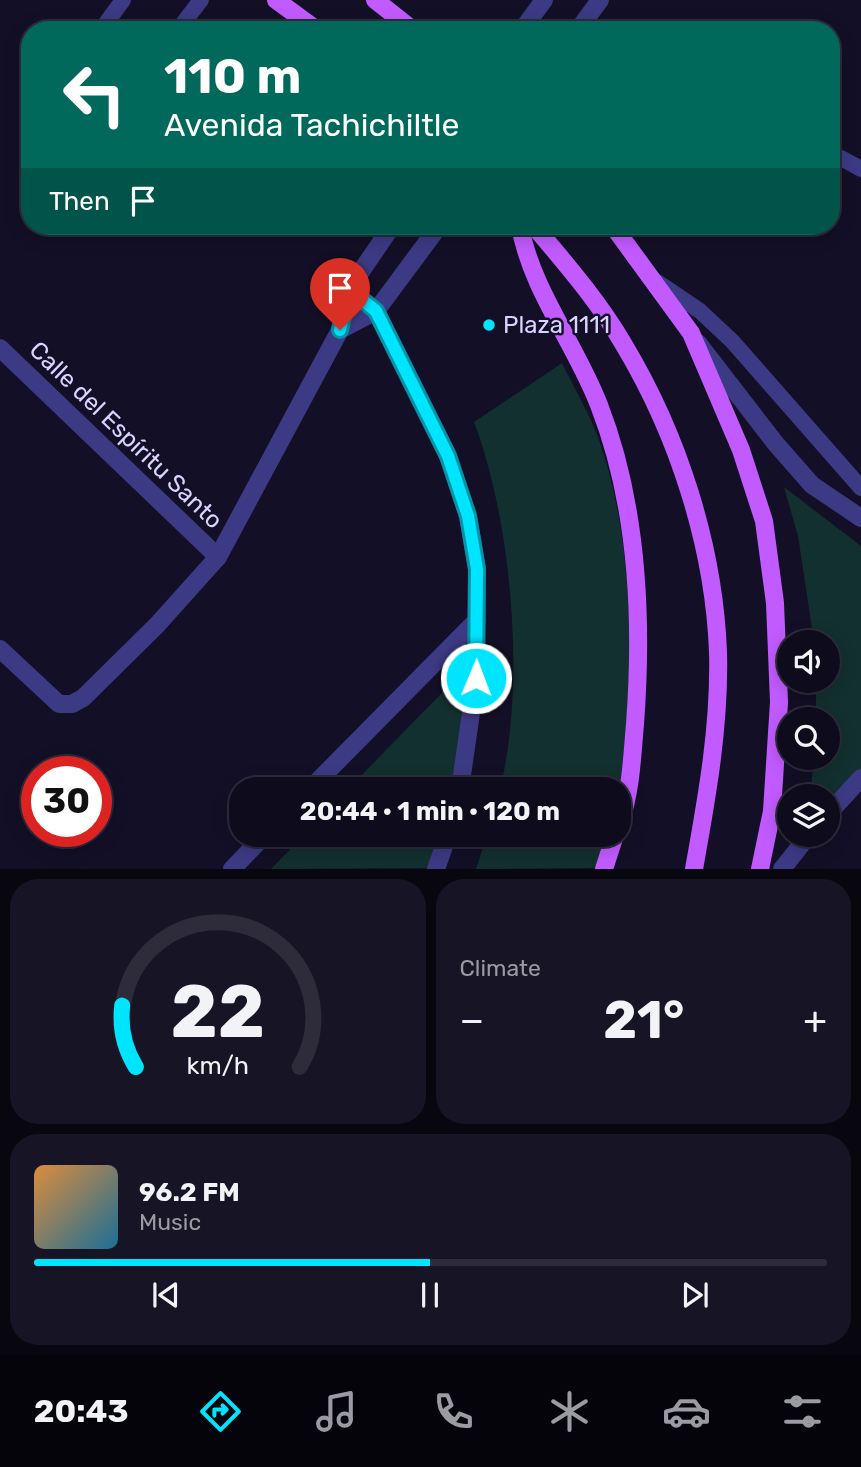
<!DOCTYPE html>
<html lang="en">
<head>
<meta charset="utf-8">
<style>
  body { margin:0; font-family:Rubik,sans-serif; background:#171425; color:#f1f3f6; height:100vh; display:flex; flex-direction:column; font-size:26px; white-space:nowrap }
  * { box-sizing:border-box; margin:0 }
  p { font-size:23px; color:#9b9ba3 }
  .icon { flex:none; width:38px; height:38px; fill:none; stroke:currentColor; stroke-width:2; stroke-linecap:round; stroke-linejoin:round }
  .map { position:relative; height:869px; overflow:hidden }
  .panel { display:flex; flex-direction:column; gap:10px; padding:10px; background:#08060f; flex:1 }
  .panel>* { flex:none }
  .hud { position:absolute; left:21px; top:21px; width:819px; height:214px; border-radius:28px; box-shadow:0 4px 18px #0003,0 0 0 2px #2e2b3b; background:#00695c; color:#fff; overflow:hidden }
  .tools { position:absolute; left:777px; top:630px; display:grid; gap:14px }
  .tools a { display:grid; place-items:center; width:63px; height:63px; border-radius:50%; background:#0e0b1c; box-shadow:0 4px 18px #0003,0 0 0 2px #2e2b3b; font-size:35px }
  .speed { position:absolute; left:21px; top:756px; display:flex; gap:14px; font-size:35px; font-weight:700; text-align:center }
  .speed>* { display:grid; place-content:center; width:91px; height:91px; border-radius:50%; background:#0e0b1c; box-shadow:0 4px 18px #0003,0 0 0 2px #2e2b3b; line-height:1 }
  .speed .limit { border:10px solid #d22; background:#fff; color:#111 }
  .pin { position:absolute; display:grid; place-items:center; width:60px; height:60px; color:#fff; margin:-72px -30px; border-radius:50% 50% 50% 0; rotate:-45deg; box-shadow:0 0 7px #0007 }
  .pin .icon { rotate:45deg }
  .me { position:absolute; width:77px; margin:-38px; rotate:1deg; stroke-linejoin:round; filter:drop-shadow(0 0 5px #0008) }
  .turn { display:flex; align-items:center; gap:24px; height:147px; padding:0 28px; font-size:32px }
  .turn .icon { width:91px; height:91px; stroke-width:2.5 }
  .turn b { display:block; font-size:49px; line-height:60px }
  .then { display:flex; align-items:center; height:66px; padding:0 28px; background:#0003; gap:14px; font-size:26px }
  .big { font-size:52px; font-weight:700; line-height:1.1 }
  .panel .card { flex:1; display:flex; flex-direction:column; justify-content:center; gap:10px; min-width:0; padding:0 24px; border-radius:28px; background:#171425 }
  .panel .dial { align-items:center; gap:0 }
  .dial svg { height:182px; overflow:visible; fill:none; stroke:#2e2b3b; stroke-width:7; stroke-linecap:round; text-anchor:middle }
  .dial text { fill:#f1f3f6; stroke:none }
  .song { display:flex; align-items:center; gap:21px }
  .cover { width:84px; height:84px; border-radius:10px; background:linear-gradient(135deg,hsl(30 70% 55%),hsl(200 70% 35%)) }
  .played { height:7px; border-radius:4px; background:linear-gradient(90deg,#00e5ff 50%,#2e2b3b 50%) }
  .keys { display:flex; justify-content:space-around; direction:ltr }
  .heat { display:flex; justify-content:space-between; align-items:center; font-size:38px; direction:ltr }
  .panel .tiles { flex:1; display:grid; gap:10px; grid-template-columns:1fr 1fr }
  .card:last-child { grid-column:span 2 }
  .trip { position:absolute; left:229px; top:777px; width:402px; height:70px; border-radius:28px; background:#0e0b1c; box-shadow:0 4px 18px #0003,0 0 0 2px #2e2b3b; font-weight:700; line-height:70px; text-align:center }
  .tab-bar { display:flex; height:112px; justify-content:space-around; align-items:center; background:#06040b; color:#9b9ba3 }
  .tab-bar .icon { width:49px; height:49px }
  .tab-bar .current { color:#00e5ff }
  .tab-bar b { font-size:32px; color:#f1f3f6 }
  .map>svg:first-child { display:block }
  .green { fill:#12302f }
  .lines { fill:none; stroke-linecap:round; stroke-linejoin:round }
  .service { stroke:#3d3a85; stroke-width:16 }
  .minor { stroke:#3d3a85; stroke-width:18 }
  .tertiary { stroke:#3d3a85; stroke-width:18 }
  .primary { stroke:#c25bff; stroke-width:18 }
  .route-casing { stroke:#0095a6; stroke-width:18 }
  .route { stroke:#00e5ff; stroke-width:12 }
  .poi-dot { fill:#00e5ff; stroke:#130f26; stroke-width:2.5 }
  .labels { text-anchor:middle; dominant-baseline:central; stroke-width:5; stroke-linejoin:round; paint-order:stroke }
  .poi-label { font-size:24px; fill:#d9d4ff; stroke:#130f26; text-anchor:start }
  .street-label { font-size:24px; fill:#d9d4ff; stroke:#130f26 }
</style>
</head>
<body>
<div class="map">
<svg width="861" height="869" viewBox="0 0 861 869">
  <rect width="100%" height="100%" fill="#130f26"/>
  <g class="green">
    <path d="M 562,363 C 574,388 590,414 599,440 C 636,546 635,680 619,789 L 500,789 C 526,685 512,522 474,422 Z"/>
    <path d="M 784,487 L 861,546 L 861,777 L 828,809 L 828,796 L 810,796 L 814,758 L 828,758 L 828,719 L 816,719 L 816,681 L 828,681 L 828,642 L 814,642 L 798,536 Z"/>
    <path d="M 475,659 L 458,789 L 348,789 Z"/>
    <path d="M 304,835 L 445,835 L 435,868 L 271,869 Z"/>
    <path d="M 487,835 L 607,835 L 595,868 L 476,869 Z"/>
  </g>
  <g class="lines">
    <g class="service">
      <path d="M 101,30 L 123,0"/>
      <path d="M 178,30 L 201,0"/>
      <path d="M 831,158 L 841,158 L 861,169"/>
      <path d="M 657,282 L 700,311 L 732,341 L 861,488"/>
    </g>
    <g class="minor">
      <path d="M 340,330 L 349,289 L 376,311 L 448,456 L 468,516 L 477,569 L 476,678 L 460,789"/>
      <path d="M 340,330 L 376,311"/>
      <path d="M 0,348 L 218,557"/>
      <path d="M 310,789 L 477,620"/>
      <path d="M 232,869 L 265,835"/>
      <path d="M 436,869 L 448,835"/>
    </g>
    <g class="tertiary">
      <path d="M 522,30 L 544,0"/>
      <path d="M 578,30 L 600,0"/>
      <path d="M 349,289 L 392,226"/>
      <path d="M 376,311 L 439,226"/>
      <path d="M 698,343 L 776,444 L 812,485 L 861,518"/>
      <path d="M 0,649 L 59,704 L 72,704 L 83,698 L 157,625 L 218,557 L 340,330"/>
      <path d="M 828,814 L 861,778"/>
      <path d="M 782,869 L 809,835"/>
    </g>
    <g class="primary">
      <path d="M 276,0 L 317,30"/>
      <path d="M 375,0 L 413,30"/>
      <path d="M 520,226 C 531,289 576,345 599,405 C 638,505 643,617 635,724 C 632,758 631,790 620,823"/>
      <path d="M 534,226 C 566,264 599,302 624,345 C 678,435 714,546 718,652 C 720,725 707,797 694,869"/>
      <path d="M 613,226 L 691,333 L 741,450 L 764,521 L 775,603 L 779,702 L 772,811 L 760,869"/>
      <path d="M 604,869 L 615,835"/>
    </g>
  </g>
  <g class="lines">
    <defs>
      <path id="route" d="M 340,330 L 349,289 L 376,311 L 448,456 L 468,516 L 477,569 L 476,678"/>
    </defs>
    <use href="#route" class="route-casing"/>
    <use href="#route" class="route"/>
  </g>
  <circle class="poi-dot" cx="489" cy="325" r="7"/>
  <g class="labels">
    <g class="poi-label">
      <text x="503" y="325">Plaza 1111</text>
    </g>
    <g class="street-label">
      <text transform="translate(126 435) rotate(44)">Calle del Espíritu Santo</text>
    </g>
  </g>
</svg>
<div class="tools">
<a><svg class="icon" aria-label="sound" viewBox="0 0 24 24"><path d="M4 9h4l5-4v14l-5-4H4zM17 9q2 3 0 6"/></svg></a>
<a><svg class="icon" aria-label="search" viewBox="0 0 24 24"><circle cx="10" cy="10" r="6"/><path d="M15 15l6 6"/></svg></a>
<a><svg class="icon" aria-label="layers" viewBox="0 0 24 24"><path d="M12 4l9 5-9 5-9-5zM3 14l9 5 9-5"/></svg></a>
</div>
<div class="speed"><div class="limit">30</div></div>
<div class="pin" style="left:340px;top:330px;background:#d93025"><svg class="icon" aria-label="arrive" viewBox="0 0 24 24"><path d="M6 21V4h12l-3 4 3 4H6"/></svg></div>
<svg class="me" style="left:476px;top:678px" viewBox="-20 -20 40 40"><circle r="17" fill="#00e5ff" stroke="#fff" stroke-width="3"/><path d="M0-11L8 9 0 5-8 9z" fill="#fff"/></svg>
<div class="trip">20:44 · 1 min · 120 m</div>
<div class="hud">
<div class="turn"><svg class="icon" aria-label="left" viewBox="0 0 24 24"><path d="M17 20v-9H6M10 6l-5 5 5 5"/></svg><div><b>110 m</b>Avenida Tachichiltle</div></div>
<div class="then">Then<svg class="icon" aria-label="arrive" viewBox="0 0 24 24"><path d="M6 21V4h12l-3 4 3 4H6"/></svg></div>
</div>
</div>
<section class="panel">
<div class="tiles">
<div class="card dial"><svg viewBox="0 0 100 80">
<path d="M14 69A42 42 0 1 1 86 69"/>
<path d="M14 69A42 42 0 0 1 8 42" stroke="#00e5ff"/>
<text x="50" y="56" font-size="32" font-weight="700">22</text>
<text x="50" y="72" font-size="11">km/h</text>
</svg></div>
<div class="card"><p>Climate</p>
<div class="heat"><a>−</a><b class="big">21°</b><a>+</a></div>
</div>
<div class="card">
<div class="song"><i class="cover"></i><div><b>96.2 FM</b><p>Music</p></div></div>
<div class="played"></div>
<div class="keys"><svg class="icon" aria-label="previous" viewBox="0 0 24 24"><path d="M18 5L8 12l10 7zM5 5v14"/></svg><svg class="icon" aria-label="pause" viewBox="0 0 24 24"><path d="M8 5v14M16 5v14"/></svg><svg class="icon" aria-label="next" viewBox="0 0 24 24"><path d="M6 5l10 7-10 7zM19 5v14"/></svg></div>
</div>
</div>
</section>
<nav class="tab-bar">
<b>20:43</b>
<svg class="icon current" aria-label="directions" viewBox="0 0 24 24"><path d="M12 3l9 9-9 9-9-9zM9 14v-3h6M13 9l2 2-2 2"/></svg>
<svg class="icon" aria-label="music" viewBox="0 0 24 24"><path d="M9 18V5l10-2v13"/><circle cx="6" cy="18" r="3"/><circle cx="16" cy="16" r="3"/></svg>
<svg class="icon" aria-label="phone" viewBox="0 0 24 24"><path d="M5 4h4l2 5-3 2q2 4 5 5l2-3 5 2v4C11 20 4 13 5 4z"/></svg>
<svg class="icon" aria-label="climate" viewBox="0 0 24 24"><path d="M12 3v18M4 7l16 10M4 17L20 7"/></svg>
<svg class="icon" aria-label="car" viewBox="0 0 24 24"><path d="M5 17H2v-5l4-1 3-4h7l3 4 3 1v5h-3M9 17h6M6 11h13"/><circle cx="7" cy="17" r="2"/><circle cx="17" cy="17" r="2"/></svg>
<svg class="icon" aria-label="filters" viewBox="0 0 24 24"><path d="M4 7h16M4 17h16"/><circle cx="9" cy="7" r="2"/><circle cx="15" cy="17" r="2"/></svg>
</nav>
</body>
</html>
